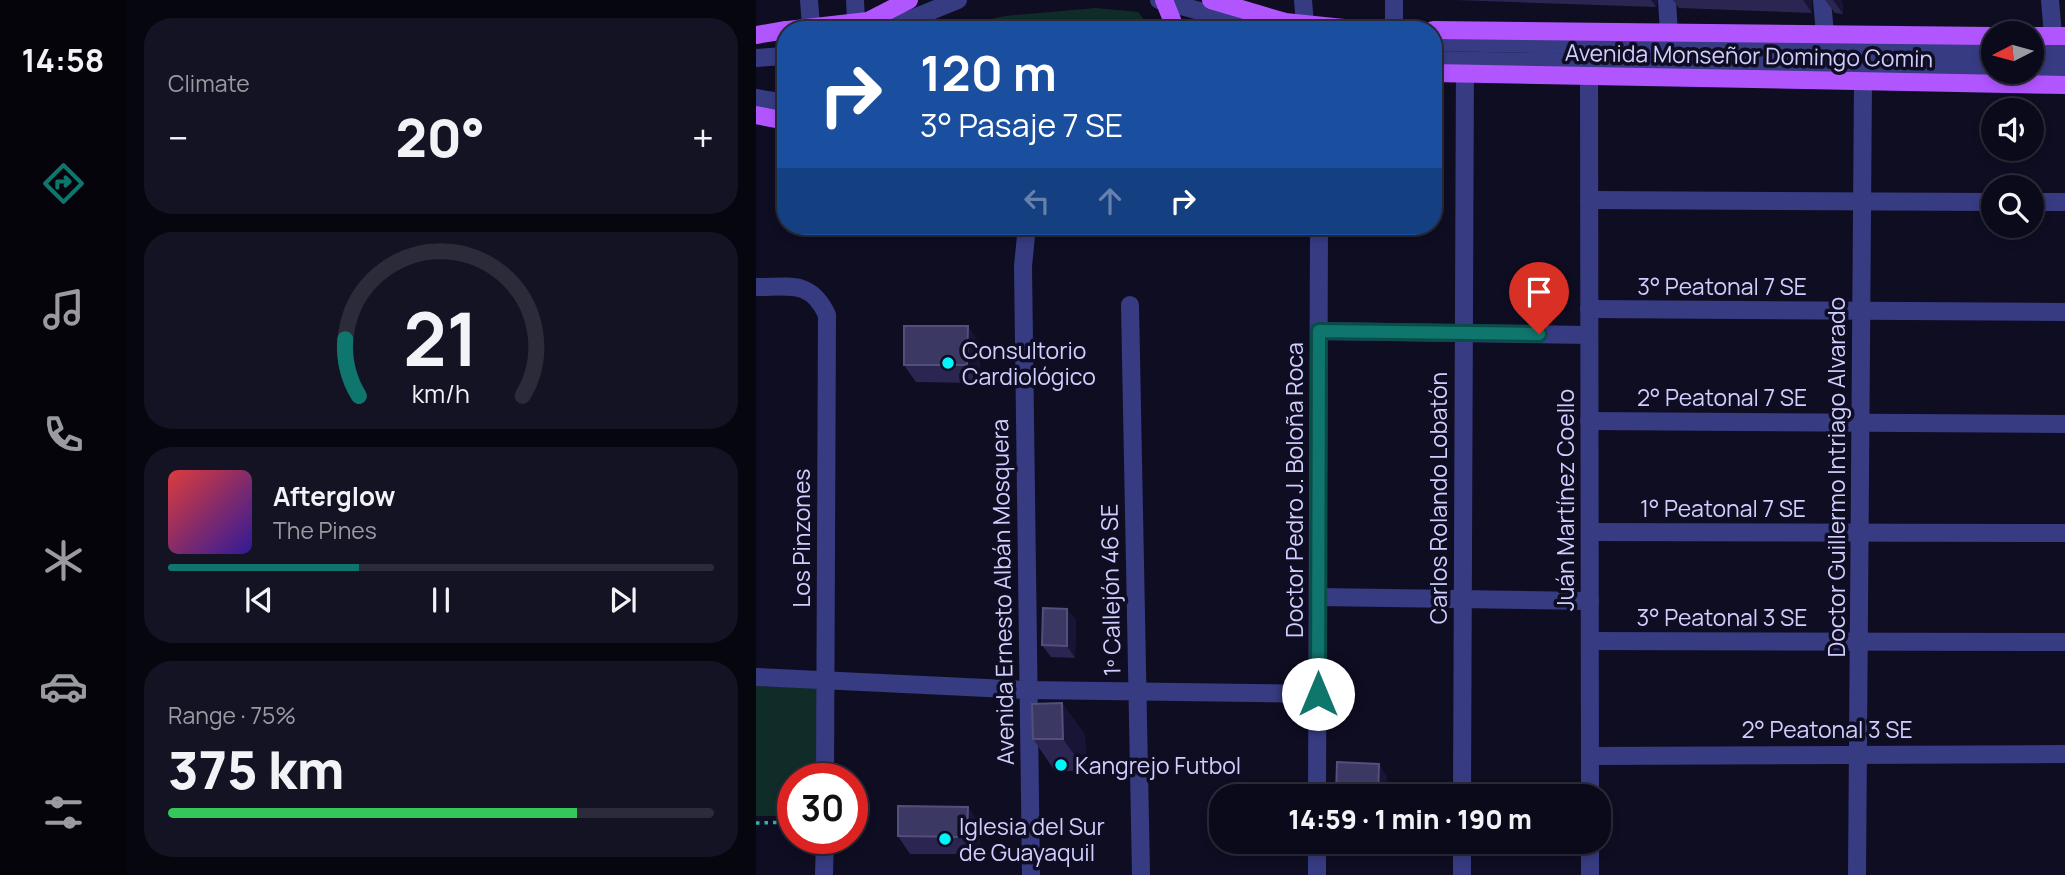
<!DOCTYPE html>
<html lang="en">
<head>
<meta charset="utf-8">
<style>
  body { margin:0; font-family:Manrope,sans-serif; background:#141323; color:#f1f3f6; height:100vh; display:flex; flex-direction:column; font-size:26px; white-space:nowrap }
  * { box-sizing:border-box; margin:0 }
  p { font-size:23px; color:#9a9aa2 }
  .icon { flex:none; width:38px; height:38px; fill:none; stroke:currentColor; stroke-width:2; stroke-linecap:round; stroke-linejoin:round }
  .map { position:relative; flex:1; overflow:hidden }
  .drawer { display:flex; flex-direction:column; gap:18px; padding:18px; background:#06060e; width:630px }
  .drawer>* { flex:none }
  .banner { position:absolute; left:21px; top:21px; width:665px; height:214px; border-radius:28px; box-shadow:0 4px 10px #0003,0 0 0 2px #2b2b39; background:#1a4fa0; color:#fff; overflow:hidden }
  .needle { width:46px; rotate:264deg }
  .buttons { position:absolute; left:1225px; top:21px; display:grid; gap:14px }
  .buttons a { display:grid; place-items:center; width:63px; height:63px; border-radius:50%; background:#0b0a1a; box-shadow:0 4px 10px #0003,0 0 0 2px #2b2b39; font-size:35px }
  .speed { position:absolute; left:21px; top:763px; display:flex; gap:14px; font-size:35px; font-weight:700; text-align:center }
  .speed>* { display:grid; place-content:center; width:91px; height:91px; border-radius:50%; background:#0b0a1a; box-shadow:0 4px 10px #0003,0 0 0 2px #2b2b39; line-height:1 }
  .speed .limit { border:10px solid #d22; background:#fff; color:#111 }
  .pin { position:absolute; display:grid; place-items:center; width:60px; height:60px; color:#fff; margin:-72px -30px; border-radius:50% 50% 50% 0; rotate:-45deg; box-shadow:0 0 7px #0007 }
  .pin .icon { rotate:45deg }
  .me { position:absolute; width:77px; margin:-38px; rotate:0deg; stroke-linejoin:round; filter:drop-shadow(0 0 5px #0008) }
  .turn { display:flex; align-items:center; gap:24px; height:147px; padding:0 28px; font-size:32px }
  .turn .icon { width:91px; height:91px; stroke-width:2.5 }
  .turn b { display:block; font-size:49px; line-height:60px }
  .lanes { display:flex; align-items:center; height:66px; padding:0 28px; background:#0003; justify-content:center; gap:35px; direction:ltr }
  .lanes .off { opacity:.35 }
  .big { font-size:52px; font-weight:800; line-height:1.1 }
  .drawer .widget { flex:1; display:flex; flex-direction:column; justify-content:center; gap:10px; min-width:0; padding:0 24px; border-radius:28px; background:#141323 }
  .drawer .dial { align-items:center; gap:0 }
  .dial svg { height:182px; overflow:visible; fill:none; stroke:#2b2b39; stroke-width:7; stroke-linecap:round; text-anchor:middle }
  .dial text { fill:#f1f3f6; stroke:none }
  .song { display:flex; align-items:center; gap:21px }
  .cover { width:84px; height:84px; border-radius:10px; background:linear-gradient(135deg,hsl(0 70% 55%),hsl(250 70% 35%)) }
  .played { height:7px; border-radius:4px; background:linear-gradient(90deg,#0f766e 35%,#2b2b39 35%) }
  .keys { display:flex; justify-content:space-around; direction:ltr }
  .heat { display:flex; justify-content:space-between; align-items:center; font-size:38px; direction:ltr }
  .charge { height:10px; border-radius:5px; background:linear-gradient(90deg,#34c759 75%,#2b2b39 0) }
  .trip { position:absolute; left:453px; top:784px; width:402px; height:70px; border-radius:28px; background:#0b0a1a; box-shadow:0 4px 10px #0003,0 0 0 2px #2b2b39; font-weight:800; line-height:70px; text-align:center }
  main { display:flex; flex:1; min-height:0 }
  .menu { display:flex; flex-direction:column; width:126px; justify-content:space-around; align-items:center; background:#04040a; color:#9a9aa2 }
  .menu .icon { width:49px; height:49px }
  .menu .active { color:#0f766e }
  .menu b { font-size:32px; color:#f1f3f6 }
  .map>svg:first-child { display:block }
  .green { fill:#102c29 }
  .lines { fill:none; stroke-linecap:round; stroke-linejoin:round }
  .path { stroke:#2cb6a1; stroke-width:3.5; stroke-dasharray:3.5 5; stroke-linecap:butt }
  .minor { stroke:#373b82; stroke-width:18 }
  .major { stroke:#b155ff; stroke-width:18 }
  .wall { fill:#2a2651 }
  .shaded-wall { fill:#181436 }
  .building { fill:#3c3864; stroke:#534f7c; stroke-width:2 }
  .route-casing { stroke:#0a4d48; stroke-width:18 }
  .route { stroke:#0f766e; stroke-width:12 }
  .poi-dot { fill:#00f7f9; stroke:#0f0d22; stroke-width:2.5 }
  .labels { text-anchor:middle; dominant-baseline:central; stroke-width:7; stroke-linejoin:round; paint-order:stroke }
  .street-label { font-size:23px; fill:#d0ceff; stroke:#0f0d22 }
  .poi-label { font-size:23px; fill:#d0ceff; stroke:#0f0d22; text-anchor:start }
</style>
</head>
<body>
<main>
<nav class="menu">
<b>14:58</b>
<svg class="icon active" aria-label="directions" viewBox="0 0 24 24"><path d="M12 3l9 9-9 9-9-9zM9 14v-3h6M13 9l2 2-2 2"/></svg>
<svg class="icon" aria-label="music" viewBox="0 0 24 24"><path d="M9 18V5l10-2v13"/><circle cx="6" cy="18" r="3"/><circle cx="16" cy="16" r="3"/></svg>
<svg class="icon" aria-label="phone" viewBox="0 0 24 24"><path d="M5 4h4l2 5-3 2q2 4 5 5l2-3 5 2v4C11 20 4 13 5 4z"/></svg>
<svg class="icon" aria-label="climate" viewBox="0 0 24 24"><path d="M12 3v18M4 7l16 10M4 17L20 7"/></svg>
<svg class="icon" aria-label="car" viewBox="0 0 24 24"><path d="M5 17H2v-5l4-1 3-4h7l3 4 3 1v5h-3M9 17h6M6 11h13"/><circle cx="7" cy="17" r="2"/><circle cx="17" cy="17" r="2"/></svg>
<svg class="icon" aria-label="filters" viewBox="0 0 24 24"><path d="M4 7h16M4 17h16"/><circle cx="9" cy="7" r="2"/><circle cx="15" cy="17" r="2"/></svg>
</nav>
<section class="drawer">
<div class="widget"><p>Climate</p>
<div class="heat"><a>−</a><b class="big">20°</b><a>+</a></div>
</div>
<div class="widget dial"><svg viewBox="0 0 100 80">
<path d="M14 69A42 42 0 1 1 86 69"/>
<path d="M14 69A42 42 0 0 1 8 44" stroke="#0f766e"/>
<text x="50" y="56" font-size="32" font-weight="700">21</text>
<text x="50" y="72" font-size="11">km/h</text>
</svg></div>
<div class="widget">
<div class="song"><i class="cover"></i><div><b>Afterglow</b><p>The Pines</p></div></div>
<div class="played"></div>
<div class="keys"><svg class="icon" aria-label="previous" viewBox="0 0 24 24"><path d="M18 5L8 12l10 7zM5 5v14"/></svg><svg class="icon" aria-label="pause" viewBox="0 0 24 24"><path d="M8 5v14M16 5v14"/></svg><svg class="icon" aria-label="next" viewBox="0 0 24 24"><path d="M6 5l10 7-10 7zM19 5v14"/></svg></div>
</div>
<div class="widget"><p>Range · 75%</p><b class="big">375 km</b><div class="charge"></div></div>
</section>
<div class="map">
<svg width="1309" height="875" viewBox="0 0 1309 875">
  <rect width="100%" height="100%" fill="#0f0d22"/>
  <g class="green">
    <path d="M 340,8 L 382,12 L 396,30 L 185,30 L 249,16 Z"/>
    <path d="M 0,686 L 69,688 L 69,779 L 37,779 L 37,816 L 0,816 Z"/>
  </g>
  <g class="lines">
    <path class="path" d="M 0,823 L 37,822"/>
    <g class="minor">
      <path d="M 53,0 L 55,26"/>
      <path d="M 99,0 L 100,20"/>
      <path d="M 403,0 L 514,30"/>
      <path d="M 547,0 L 549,25"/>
      <path d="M 638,0 L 638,30"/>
      <path d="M 911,0 L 913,34"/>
      <path d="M 1066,0 L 1069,34"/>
      <path d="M 1294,0 L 1297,36"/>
      <path d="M 128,30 L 202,0"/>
      <path d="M 677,42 L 1237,53"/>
      <path d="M 1276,54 L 1309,54"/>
      <path d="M 0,58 L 30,56"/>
      <path d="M 677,60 L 1237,70"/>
      <path d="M 1276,71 L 1309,72"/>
      <path d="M 833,77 L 834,796"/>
      <path d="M 0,98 L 30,103"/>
      <path d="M 833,200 L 1237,202"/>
      <path d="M 1276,202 L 1309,202"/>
      <path d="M 271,226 L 267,266 L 275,875"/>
      <path d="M 0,287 C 34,287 55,280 71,315 L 69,779"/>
      <path d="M 374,305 L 385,875"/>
      <path d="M 833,309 L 1309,312"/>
      <path d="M 563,331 L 833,335"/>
      <path d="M 833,421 L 1309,424"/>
      <path d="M 834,532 L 1309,533"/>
      <path d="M 562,597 L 834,601"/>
      <path d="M 834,641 L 1309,642"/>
      <path d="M 0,677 L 272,690 L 562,694"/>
      <path d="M 834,756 L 1309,754"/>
      <path d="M 561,796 L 563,226"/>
      <path d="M 706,796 L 709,61"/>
      <path d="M 834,842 L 834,875"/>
      <path d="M 68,875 L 69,838"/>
      <path d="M 561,875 L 561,842"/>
      <path d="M 706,875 L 706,842"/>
      <path d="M 1101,875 L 1107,80"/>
    </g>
    <g class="major">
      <path d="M 408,0 L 420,30"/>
      <path d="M 455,0 L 529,22 L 607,30"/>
      <path d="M 32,30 L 112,21 L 153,0"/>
      <path d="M 677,30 L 1237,36"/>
      <path d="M 0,35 L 30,30"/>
      <path d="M 1276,36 L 1309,36"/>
      <path d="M 677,73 L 1309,85"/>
      <path d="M 0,115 L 30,121"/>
    </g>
  </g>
  <g class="wall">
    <path d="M 700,0 L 901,0 L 900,7 Z"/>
    <path d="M 917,0 L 1056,0 L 1056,13 L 923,8 Z"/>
    <path d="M 1069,0 L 1086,0 L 1087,14 L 1079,13 Z"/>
    <path d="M 224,344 L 224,383 L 160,382 L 148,365 Z"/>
    <path d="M 311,609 L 320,621 L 319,658 L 295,657 L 286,645 Z"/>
    <path d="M 306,703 L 329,735 L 330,771 L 299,771 L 277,739 Z"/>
    <path d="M 224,824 L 224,854 L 154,854 L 142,836 Z"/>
  </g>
  <g class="shaded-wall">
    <path d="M 895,0 L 901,0 L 900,7 Z"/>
    <path d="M 1047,0 L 1056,0 L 1056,13 Z"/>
    <path d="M 1077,0 L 1086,0 L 1087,14 Z"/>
    <path d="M 212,326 L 224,344 L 224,383 L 211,365 Z"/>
    <path d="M 311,609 L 320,621 L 319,658 L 311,646 Z"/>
    <path d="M 306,703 L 329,735 L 330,771 L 307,739 Z"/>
    <path d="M 623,764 L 631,776 L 630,796 L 622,796 Z"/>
    <path d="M 212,807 L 224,824 L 224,854 L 211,837 Z"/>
  </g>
  <g class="building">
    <path d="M 148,326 L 212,326 L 211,365 L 148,365 Z"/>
    <path d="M 287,608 L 311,609 L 311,646 L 286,645 Z"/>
    <path d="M 306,703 L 307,739 L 277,739 L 276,704 Z"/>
    <path d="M 581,762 L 623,764 L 622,796 L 580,796 Z"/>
    <path d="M 142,806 L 212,807 L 211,837 L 142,836 Z"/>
  </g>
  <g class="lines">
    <defs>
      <path id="route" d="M 562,694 L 563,331 L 783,334"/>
    </defs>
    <use href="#route" class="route-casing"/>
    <use href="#route" class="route"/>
  </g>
  <g class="poi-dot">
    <circle cx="192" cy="363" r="7"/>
    <circle cx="305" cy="765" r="7"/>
    <circle cx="189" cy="839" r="7"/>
  </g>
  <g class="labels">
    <g class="street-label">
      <text transform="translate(993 55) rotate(1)">Avenida Monseñor Domingo Comin</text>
      <text x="966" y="286">3° Peatonal 7 SE</text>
      <text x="966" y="397">2° Peatonal 7 SE</text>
      <text transform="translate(1080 477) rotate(-90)">Doctor Guillermo Intriago Alvarado</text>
      <text transform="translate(538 490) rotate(-90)">Doctor Pedro J. Boloña Roca</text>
      <text transform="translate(682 498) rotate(-90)">Carlos Rolando Lobatón</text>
      <text transform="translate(809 500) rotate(-90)">Juán Martínez Coello</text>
      <text x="967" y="508">1° Peatonal 7 SE</text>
      <text transform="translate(45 538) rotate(-90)">Los Pinzones</text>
      <text transform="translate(354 590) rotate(-91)">1º Callejón 46 SE</text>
      <text transform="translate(246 592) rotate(-91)">Avenida Ernesto Albán Mosquera</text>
      <text x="966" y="617">3° Peatonal 3 SE</text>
      <text x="1071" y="729">2° Peatonal 3 SE</text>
    </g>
    <g class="poi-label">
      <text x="206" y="350">Consultorio<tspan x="206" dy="26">Cardiológico</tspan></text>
      <text x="319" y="765">Kangrejo Futbol</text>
      <text x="203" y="826">Iglesia del Sur<tspan x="203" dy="26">de Guayaquil</tspan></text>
    </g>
  </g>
</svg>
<div class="buttons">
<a><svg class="needle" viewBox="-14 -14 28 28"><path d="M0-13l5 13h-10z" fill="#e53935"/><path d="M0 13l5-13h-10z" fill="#9a9aa2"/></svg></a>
<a><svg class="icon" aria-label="sound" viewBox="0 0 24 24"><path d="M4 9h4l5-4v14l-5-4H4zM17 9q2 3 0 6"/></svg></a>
<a><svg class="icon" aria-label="search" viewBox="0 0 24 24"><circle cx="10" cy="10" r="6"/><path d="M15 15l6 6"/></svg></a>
</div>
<div class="speed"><div class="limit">30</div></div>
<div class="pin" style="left:783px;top:334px;background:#d93025"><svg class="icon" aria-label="arrive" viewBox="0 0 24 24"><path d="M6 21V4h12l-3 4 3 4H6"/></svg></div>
<svg class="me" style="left:562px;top:694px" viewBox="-20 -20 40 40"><circle r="19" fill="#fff"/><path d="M0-13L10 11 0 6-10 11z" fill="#0f766e"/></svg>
<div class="trip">14:59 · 1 min · 190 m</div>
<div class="banner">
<div class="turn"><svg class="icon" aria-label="right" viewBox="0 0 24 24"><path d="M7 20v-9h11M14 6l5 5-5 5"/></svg><div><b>120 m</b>3° Pasaje 7 SE</div></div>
<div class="lanes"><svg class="icon off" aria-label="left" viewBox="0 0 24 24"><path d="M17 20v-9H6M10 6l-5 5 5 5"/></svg><svg class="icon off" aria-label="ahead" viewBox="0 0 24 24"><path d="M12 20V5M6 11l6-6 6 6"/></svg><svg class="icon" aria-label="right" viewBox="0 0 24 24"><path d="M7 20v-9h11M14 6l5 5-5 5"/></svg></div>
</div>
</div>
</main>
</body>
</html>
